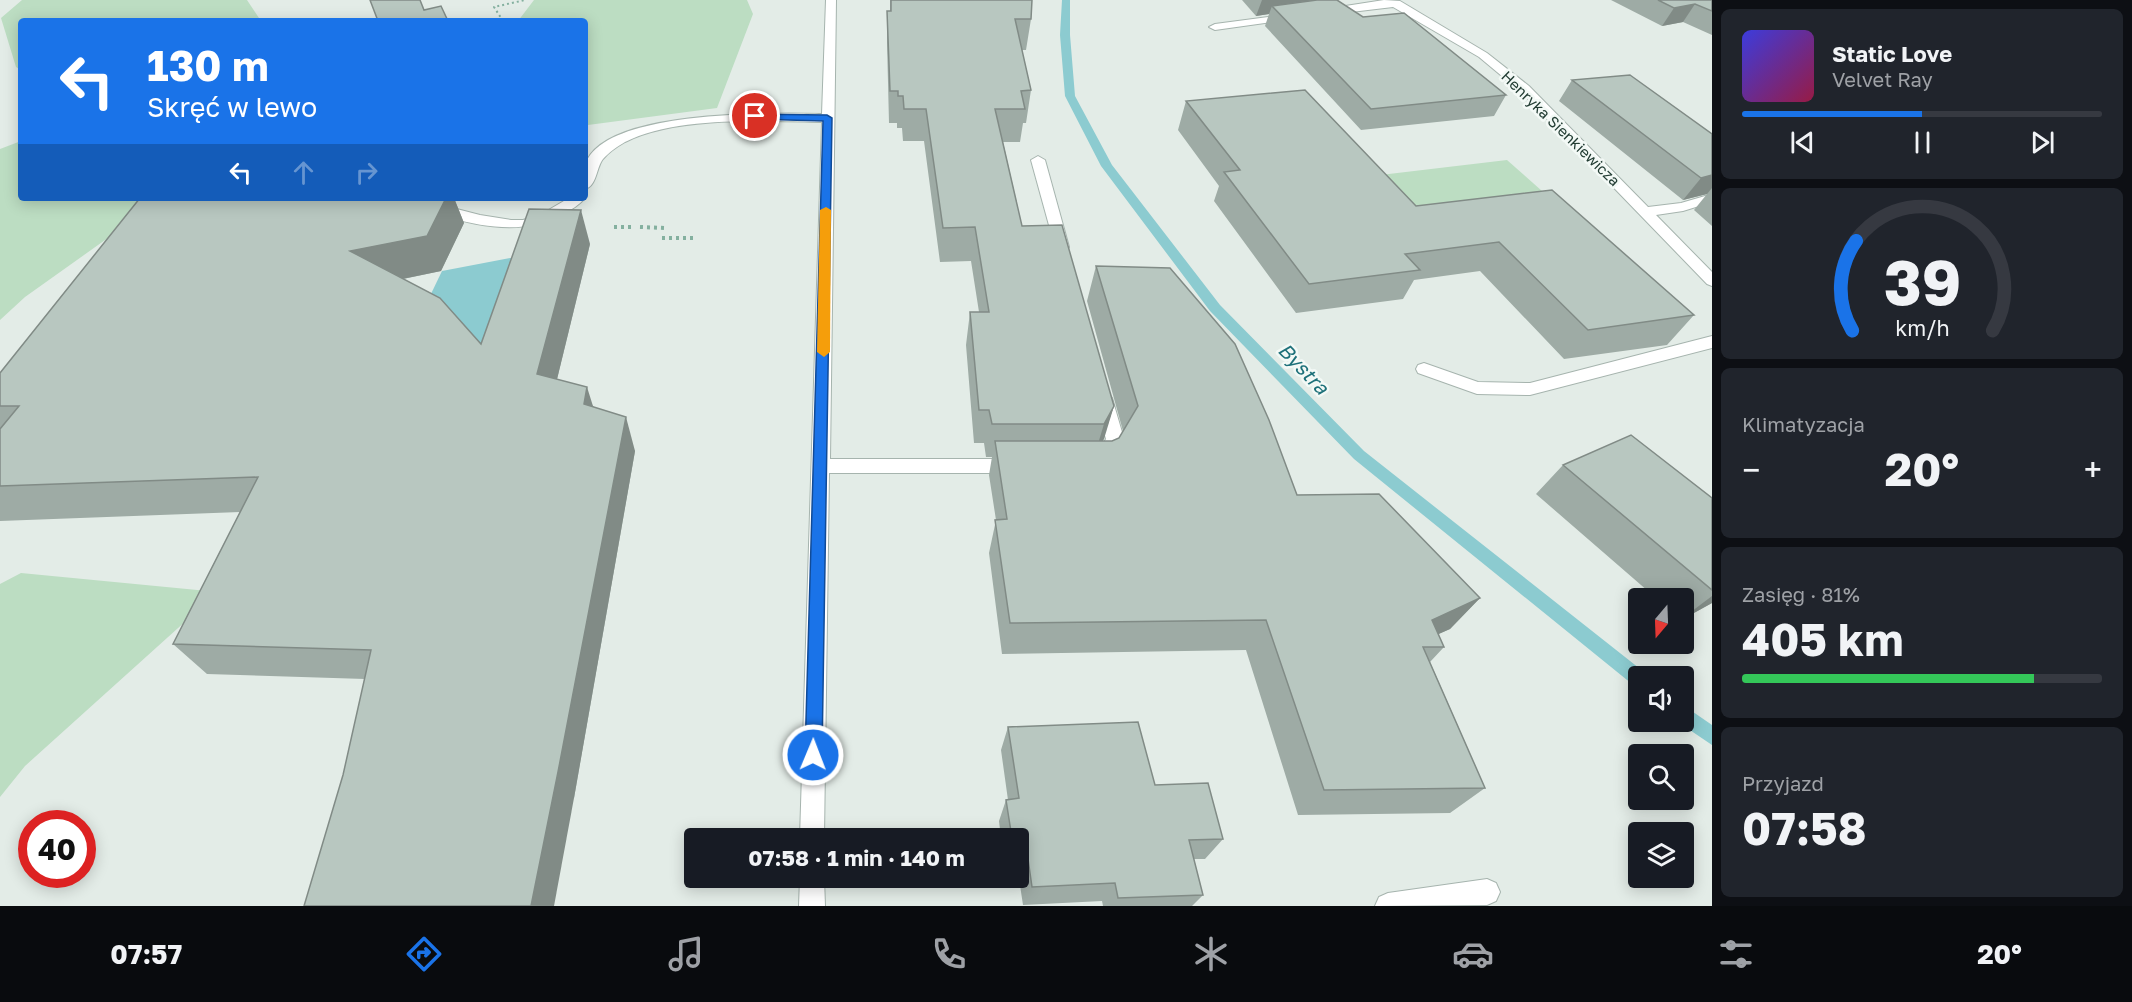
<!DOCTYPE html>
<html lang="pl">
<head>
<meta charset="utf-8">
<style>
  body { margin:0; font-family:"Golos Text",sans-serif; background:#20242c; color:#f1f3f6; height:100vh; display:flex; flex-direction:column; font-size:22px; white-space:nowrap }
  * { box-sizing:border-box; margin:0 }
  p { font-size:20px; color:#9ea1a6 }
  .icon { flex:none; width:33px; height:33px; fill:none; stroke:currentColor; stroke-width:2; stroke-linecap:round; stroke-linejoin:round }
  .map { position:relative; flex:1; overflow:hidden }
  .drawer { display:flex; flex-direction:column; gap:9px; padding:9px; background:#0d0f14; width:420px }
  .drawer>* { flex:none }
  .guide { position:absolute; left:18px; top:18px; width:570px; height:183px; border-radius:6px; box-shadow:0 3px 15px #0003; background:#1a73e8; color:#fff; overflow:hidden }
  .needle { width:39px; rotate:199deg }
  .fabs { position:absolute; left:1628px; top:588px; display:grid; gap:12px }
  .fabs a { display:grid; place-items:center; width:66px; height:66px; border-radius:6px; background:#171b24; box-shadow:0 3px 15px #0003; font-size:30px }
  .speed { position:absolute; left:18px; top:810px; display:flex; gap:12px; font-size:30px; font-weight:700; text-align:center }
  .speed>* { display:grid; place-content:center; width:78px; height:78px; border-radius:50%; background:#171b24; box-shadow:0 3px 15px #0003; line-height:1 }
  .speed .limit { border:9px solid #d22; background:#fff; color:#111 }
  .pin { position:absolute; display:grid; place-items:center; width:51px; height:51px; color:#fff; margin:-26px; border:3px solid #fff; border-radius:50%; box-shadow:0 2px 6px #0007 }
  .me { position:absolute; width:66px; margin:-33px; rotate:1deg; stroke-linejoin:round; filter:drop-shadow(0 0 4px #0008) }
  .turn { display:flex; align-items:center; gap:21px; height:126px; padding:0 30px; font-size:27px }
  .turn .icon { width:78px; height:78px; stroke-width:2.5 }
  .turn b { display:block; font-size:42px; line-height:51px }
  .lanes { display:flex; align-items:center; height:57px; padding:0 30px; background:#0003; justify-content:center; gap:30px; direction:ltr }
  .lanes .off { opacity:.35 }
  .big { font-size:45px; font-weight:700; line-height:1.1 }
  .drawer .widget { flex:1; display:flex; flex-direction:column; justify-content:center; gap:9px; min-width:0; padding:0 21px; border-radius:9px; background:#20242c }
  .drawer .dial { align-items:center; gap:0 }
  .dial svg { height:156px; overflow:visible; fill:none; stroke:#363941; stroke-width:7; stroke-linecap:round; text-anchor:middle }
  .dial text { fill:#f1f3f6; stroke:none }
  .song { display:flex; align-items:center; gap:18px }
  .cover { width:72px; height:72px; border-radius:9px; background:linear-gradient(135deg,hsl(240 70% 55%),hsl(340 70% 35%)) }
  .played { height:6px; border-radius:3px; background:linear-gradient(90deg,#1a73e8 50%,#363941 50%) }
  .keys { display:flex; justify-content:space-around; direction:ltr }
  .heat { display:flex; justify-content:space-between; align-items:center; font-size:33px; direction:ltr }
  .charge { height:9px; border-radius:4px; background:linear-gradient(90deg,#34c759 81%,#363941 0) }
  .trip { position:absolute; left:684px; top:828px; width:345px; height:60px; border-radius:6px; background:#171b24; box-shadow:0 3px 15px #0003; font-weight:700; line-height:60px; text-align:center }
  .dock { display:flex; height:96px; justify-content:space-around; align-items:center; background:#090b0e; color:#9ea1a6 }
  .dock .icon { width:42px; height:42px }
  .dock .current { color:#1a73e8 }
  .dock b { font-size:27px; color:#f1f3f6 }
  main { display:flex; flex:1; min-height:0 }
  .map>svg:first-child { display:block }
  .green { fill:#bcddc2 }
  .water { fill:#8ccbd0 }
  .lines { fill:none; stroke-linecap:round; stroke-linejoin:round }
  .stream { fill:#8ccbd0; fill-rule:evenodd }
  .minor-casing { stroke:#a6b4ae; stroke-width:2 }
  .path-far1 { stroke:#84b09f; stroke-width:2; stroke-dasharray:2 3; stroke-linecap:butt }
  .path { stroke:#84b09f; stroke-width:4; stroke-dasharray:3 4; stroke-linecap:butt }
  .minor { fill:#fff; fill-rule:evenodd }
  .wall { fill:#9eaba5 }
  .shaded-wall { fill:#818b86 }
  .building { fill:#b8c7c0; stroke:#818b86; stroke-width:1.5 }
  .route { fill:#1a73e8; stroke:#114b97; stroke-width:1.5 }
  .slow { fill:#f59e0b }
  .labels { text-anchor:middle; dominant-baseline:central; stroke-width:5; stroke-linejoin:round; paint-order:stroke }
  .far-street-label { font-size:15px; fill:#233d34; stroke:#f3f9f6 }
  .water-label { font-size:20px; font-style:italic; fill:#1d7079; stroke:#f3f9f6 }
</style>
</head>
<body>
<main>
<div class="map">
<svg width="1712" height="906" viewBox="0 0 1712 906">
  <rect width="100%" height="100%" fill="#e3ece7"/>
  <g class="green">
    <path d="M 22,0 L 247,0 L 261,21 L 21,21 L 21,70 L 16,67 L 1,18 Z"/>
    <path d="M 534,0 L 747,0 L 753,14 L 717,108 L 588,125 L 585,123 L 585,21 L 518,21 Z"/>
    <path d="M 21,141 L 21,198 L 187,198 L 136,218 L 25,297 L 0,320 L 0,149 Z"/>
    <path d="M 1507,160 L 1551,199 L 1393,218 L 1355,178 Z"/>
    <path d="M 21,573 L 218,592 L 25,766 L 0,797 L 0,584 Z"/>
  </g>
  <path class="water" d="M 510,258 L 535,258 L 488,404 L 417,323 L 442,271 Z"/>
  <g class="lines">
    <g class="stream">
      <path d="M 1062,0 L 1070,0 L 1070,35 L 1075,96 L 1112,165 L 1220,305 L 1364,451 L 1644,672 L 1646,676 L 1638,676 L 1638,686 L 1632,684 L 1354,459 L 1210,311 L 1101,166 L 1065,96 L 1060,35 Z"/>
      <path d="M 1683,705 L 1712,725 L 1712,745 L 1678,722 L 1683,722 Z"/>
    </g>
    <defs>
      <g id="minor">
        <path d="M 826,0 L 836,0 L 830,459 L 1014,459 L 1020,461 L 1023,466 L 1020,471 L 1014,473 L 829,473 L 824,838 L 800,838 L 822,122 C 765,121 676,116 625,142 C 618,146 608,153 603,159 C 596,168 597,186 585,189 C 585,182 583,173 585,166 C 600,109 776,113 822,114 Z"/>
        <path d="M 1384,0 L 1400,1 L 1487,53 L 1529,86 L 1648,207 L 1681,203 L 1712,194 L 1712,202 L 1683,211 L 1656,215 L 1712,272 L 1712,286 L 1707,284 L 1521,92 L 1479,57 L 1393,7 L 1326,15 L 1321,12 L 1326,9 Z"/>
        <path d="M 1290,14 L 1296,17 L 1294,19 L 1215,30 L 1209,27 L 1215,24 Z"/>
        <path d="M 1038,156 L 1045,160 L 1069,247 L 1067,250 L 1062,252 L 1055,247 L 1031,160 Z"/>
        <path d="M 392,198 L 414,198 L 480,215 L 511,220 L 523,220 L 540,215 L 569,198 L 585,198 C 579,205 571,210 563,214 C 510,244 448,216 394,201 Z"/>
        <path d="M 1712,336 L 1712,348 L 1530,395 L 1477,394 L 1418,373 L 1416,369 L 1418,365 L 1424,363 L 1478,382 L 1530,383 Z"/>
        <path d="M 1103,392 L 1109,394 L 1112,398 L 1124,439 L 1110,464 L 1104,466 L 1098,464 L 1095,459 L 1106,439 L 1094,398 L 1097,394 Z"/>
        <path d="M 800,878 L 824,878 L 825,906 L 799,906 Z"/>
        <path d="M 1487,879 L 1496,883 L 1500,892 L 1496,901 L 1487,905 L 1375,906 L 1379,897 L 1388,893 Z"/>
      </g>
    </defs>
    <use href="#minor" class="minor-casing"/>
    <path class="path-far1" d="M 503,21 L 494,7 L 525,0"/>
    <g class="path">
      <path d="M 614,227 L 631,227"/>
      <path d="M 640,227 L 665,228"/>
      <path d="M 662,238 L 693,238"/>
    </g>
    <use href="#minor" class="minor"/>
  </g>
  <g class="wall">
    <path d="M 890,0 L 1032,0 L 1031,19 L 1026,50 L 1022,50 L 1031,90 L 1026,123 L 1023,123 L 1020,142 L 1003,142 L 1022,226 L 1114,406 L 1102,441 L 1112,441 L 1119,438 L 1123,431 L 1087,301 L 1096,266 L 1297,495 L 1480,598 L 1450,629 L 1438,634 L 1444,647 L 1430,662 L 1485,788 L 1450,813 L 1298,815 L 1246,650 L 1002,654 L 989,553 L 996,520 L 989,475 L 992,457 L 986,457 L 984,443 L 974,443 L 966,345 L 970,312 L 979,312 L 971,261 L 940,262 L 924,141 L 903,141 L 902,128 L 897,128 L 897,123 L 889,123 L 887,42 L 887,11 L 890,11 Z"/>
    <path d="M 1242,0 L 1314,0 L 1363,17 L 1506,95 L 1494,116 L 1361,130 L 1265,26 L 1269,14 L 1256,16 Z"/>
    <path d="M 1611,0 L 1712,0 L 1712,35 L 1683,22 L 1662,26 Z"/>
    <path d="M 1572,80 L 1712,134 L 1712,226 L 1694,210 L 1707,194 L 1683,200 L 1559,101 Z"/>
    <path d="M 1186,101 L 1416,206 L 1694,315 L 1667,345 L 1564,359 L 1480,271 L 1414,280 L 1403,299 L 1296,313 L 1214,201 L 1219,186 L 1178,130 Z"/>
    <path d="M 140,198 L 454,198 L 464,223 L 441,271 L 403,279 L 481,344 L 590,244 L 557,379 L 594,407 L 635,451 L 574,798 L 343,775 L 365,679 L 207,674 L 173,644 L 240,512 L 0,521 L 0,373 Z"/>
    <path d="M 1563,465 L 1712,498 L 1712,603 L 1683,619 L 1683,598 L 1656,598 L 1536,494 Z"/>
    <path d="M 1008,727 L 1155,785 L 1223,839 L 1205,859 L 1194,859 L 1203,895 L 1192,906 L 1103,906 L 1102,901 L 1023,905 L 1018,872 L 1018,838 L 1001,838 L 999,821 L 1006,800 L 1008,800 L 1001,750 Z"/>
  </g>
  <g class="shaded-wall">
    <path d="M 1262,0 L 1314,0 L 1272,6 L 1269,14 L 1256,16 Z"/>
    <path d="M 1695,4 L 1683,22 L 1662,26 L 1674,8 Z"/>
    <path d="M 1712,175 L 1712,188 L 1707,194 L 1683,200 L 1701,178 Z"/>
    <path d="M 446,198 L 454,198 L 464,223 L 441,271 L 368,286 L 350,251 Z"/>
    <path d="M 581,210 L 590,244 L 550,408 L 537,374 Z"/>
    <path d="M 587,387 L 598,422 L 584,404 Z"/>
    <path d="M 1114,406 L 1104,439 L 1094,457 L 1104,424 Z"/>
    <path d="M 626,417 L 635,451 L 574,798 L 554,906 L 531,906 Z"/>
    <path d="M 1712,596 L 1712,603 L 1683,619 L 1683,618 Z"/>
    <path d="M 1480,598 L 1450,629 L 1403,650 L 1432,620 Z"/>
  </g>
  <g class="building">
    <path d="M 370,0 L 420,0 L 424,10 L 441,6 L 448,21 L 378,21 Z"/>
    <path d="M 891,0 L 1032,0 L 1031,19 L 1015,19 L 1031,90 L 1021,91 L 1025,109 L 995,109 L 1022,226 L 1062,225 L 1114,406 L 1104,424 L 992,424 L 989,410 L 979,410 L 970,312 L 989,312 L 975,227 L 943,228 L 926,109 L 904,109 L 903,96 L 898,96 L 898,91 L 890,91 L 887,11 L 891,11 Z"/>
    <path d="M 1317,0 L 1337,0 L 1363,17 L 1404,13 L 1506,95 L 1371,109 L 1272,6 Z"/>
    <path d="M 1658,0 L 1712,0 L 1712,11 L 1695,4 L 1674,8 Z"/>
    <path d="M 1630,75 L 1712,134 L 1712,175 L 1701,178 L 1572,80 Z"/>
    <path d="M 1305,90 L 1416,206 L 1552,190 L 1694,315 L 1588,330 L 1499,242 L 1405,254 L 1420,270 L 1309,284 L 1224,172 L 1240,170 L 1186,101 Z"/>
    <path d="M 140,198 L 446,198 L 427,236 L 350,251 L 440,298 L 481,344 L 529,209 L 581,210 L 537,374 L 587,387 L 584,404 L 626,417 L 558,772 L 531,906 L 304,906 L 343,775 L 371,650 L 173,644 L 258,477 L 0,486 L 0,429 L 19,406 L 0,406 L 0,373 Z"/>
    <path d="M 1096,266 L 1170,268 L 1235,344 L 1269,420 L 1297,495 L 1379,494 L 1480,598 L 1432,620 L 1444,647 L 1423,647 L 1485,788 L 1324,790 L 1266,620 L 1010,623 L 995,520 L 1007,519 L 995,441 L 1112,441 L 1119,438 L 1138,406 Z"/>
    <path d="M 1631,435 L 1712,498 L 1712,590 L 1563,465 Z"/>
    <path d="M 1138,722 L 1155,785 L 1208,783 L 1223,839 L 1189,840 L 1203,895 L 1118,898 L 1115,883 L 1032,887 L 1025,838 L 1012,838 L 1006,800 L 1019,798 L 1008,727 Z"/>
  </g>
  <path class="route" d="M 751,114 L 827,115 L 832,118 L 822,755 L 819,761 L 813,763 L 807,761 L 805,755 L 823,121 L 755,119 L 750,116 Z"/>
  <path class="slow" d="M 826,207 L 831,210 L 830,352 L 824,357 L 817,352 L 820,210 Z"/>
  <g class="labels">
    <g class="far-street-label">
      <text transform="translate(1561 128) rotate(44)">Henryka Sienkiewicza</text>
    </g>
    <g class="water-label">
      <text transform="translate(1304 368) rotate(46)">Bystra</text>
    </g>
  </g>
</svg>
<div class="fabs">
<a><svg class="needle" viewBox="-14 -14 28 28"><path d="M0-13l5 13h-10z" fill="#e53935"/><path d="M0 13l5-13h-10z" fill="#9ea1a6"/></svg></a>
<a><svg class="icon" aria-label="sound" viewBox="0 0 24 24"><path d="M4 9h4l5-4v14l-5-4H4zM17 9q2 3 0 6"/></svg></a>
<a><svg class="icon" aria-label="search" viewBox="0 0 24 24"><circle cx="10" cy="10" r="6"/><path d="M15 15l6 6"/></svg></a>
<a><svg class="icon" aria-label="layers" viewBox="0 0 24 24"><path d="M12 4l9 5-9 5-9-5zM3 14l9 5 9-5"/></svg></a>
</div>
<div class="speed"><div class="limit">40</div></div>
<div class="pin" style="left:755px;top:116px;background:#d93025"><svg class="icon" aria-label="arrive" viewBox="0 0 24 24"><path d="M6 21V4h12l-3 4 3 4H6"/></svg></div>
<svg class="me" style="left:813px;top:755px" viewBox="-20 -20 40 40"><circle r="17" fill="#1a73e8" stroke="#fff" stroke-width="3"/><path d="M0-11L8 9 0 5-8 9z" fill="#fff"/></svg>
<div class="trip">07:58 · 1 min · 140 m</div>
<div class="guide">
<div class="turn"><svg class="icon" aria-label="left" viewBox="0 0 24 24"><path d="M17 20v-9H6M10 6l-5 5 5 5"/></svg><div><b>130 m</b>Skręć w lewo</div></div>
<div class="lanes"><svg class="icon" aria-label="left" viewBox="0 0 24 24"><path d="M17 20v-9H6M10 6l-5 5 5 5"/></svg><svg class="icon off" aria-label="ahead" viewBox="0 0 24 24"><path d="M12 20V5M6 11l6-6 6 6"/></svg><svg class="icon off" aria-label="right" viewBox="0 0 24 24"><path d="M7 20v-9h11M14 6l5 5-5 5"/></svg></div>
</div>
</div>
<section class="drawer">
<div class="widget">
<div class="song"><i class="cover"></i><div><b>Static Love</b><p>Velvet Ray</p></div></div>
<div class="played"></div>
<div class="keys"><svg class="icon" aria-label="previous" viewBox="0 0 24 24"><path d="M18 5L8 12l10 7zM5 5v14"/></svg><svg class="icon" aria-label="pause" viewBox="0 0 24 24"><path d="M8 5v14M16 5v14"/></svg><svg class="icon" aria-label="next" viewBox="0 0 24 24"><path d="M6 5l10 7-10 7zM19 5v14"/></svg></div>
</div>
<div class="widget dial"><svg viewBox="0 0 100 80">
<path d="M14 69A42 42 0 1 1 86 69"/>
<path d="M14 69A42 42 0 0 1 16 23" stroke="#1a73e8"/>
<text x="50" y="56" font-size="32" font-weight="700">39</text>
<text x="50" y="72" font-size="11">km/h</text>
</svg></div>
<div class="widget"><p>Klimatyzacja</p>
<div class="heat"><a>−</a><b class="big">20°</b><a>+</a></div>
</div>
<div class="widget"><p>Zasięg · 81%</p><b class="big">405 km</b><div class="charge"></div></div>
<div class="widget"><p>Przyjazd</p><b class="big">07:58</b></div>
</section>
</main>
<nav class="dock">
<b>07:57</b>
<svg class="icon current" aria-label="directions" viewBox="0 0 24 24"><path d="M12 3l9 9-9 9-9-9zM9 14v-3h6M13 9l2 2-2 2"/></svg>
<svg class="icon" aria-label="music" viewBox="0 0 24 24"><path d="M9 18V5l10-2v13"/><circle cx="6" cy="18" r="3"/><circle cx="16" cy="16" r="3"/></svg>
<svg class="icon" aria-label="phone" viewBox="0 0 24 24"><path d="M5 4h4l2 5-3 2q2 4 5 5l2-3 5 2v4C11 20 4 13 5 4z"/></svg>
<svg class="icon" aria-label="climate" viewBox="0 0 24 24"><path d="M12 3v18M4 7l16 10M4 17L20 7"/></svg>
<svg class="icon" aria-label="car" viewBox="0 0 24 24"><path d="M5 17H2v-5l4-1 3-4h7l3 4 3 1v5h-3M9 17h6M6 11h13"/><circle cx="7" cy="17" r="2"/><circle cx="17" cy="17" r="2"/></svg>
<svg class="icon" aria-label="filters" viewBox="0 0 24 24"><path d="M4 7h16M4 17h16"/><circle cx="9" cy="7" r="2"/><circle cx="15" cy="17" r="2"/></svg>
<b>20°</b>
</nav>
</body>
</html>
